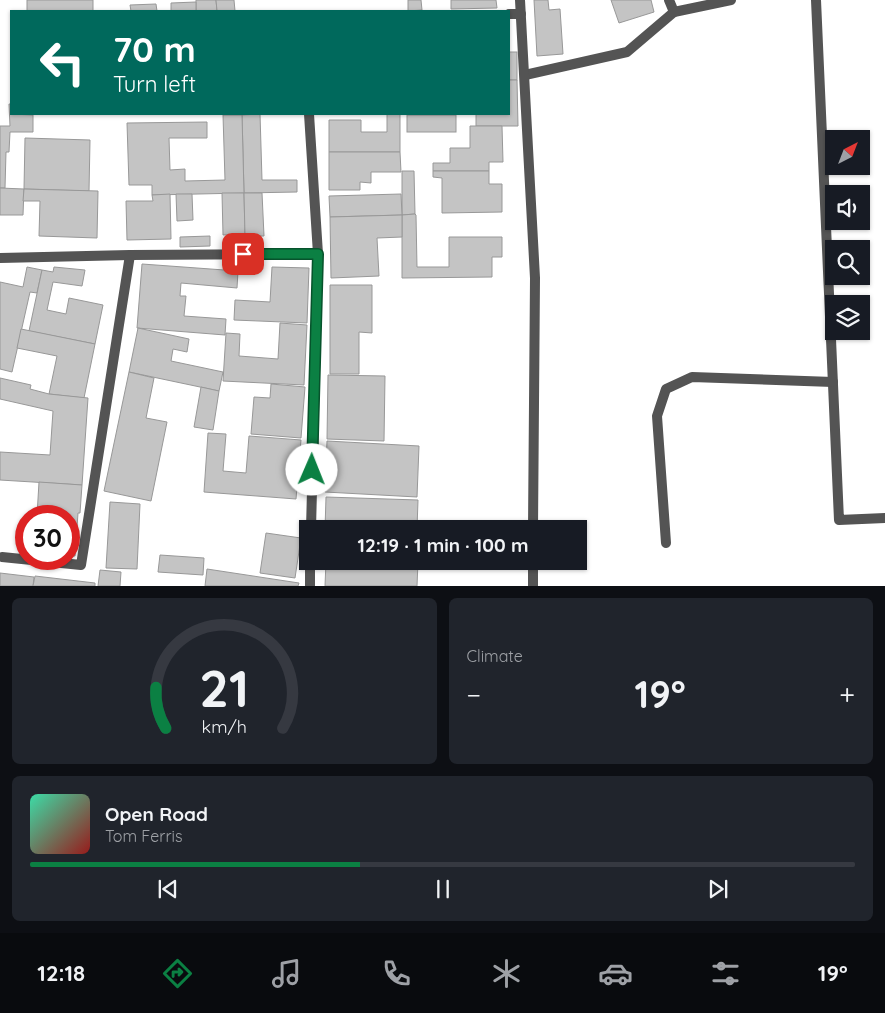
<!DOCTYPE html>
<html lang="en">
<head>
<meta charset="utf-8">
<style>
  body { margin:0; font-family:Quicksand,sans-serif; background:#20242c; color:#f1f3f6; height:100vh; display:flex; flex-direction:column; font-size:19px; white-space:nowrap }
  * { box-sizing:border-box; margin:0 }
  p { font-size:16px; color:#9ea1a6 }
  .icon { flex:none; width:28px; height:28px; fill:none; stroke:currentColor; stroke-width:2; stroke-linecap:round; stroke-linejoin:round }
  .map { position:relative; height:586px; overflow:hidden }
  .sheet { display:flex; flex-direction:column; gap:12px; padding:12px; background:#0d0f14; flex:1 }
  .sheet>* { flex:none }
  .top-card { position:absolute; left:10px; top:10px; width:500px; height:105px; border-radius:0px; box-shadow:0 1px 4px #0004; background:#00695c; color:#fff; overflow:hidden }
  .needle { width:32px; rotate:42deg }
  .tools { position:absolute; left:825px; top:130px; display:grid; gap:10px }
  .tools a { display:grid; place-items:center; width:45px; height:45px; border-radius:0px; background:#171b24; box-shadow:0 1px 4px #0004; font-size:25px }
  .speed { position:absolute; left:15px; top:505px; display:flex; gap:10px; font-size:25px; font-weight:700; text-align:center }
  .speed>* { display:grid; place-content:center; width:65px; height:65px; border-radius:50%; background:#171b24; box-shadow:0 1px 4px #0004; line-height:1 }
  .speed .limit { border:8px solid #d22; background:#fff; color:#111 }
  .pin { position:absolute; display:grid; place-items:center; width:42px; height:42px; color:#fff; margin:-21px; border-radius:10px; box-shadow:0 2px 8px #0006 }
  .me { position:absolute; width:55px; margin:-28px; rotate:1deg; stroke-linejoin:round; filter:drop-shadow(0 0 4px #0008) }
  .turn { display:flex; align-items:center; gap:18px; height:105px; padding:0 20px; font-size:22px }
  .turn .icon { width:65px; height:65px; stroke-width:2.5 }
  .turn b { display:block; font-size:35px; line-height:42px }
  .big { font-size:38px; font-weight:800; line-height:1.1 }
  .sheet .widget { flex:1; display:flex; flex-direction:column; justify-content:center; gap:8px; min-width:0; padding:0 18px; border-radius:8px; background:#20242c }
  .sheet .dial { align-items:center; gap:0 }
  .dial svg { height:130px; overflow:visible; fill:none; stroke:#363941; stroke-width:7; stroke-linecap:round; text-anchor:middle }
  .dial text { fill:#f1f3f6; stroke:none }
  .song { display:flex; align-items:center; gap:15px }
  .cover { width:60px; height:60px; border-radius:8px; background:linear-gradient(135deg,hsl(160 70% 55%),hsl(0 70% 35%)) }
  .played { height:5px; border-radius:2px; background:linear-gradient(90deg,#0b8043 40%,#363941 40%) }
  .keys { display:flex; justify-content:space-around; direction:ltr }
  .heat { display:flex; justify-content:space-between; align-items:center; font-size:28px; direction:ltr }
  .sheet .tiles { flex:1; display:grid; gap:12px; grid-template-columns:1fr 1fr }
  .widget:last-child { grid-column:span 2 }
  .trip { position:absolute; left:299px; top:520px; width:288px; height:50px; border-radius:0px; background:#171b24; box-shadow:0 1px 4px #0004; font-weight:800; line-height:50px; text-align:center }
  .tabs { display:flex; height:80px; justify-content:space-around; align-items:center; background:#090b0e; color:#9ea1a6 }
  .tabs .icon { width:35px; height:35px }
  .tabs .active { color:#0b8043 }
  .tabs b { font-size:22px; color:#f1f3f6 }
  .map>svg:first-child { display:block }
  .building { fill:#c4c4c4; stroke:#989898 }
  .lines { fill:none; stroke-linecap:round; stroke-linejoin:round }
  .service { stroke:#545454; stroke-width:10 }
  .minor { stroke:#545454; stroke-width:10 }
  .route-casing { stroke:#07532c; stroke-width:12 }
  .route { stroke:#0b8043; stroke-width:9 }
</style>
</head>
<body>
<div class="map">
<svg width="885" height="586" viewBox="0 0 885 586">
  <rect width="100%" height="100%" fill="#fff"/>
  <g class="building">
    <rect x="27" y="0" width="66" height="11"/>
    <path d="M 196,0 L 216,0 L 217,11 L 196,11 Z"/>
    <path d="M 216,0 L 234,0 L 235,11 L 217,11 Z"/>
    <path d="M 408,0 L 421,0 L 422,10 L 408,11 Z"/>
    <path d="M 451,0 L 496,0 L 497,8 L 451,9 Z"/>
    <path d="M 534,0 L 548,0 L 549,10 L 560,9 L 563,54 L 537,56 Z"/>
    <path d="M 611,0 L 651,0 L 654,12 L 619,23 Z"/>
    <path d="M 196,2 L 196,11 L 171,11 L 171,3 Z"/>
    <path d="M 156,4 L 157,11 L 131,11 L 130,5 Z"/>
    <rect x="509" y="52" width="8" height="28"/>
    <path d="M 509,80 L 517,80 L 518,126 L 476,126 L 476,114 L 509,114 Z"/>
    <path d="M 9,104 L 11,104 L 11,114 L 33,115 L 33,132 L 10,132 L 9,152 L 6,152 L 5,188 L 0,188 L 0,126 L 10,126 Z"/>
    <path d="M 260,114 L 262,180 L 297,180 L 297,192 L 244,193 L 242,115 Z"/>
    <path d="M 387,114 L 400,114 L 400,152 L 329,152 L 329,120 L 361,120 L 361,132 L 387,132 Z"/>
    <path d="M 223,115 L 242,115 L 244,193 L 152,195 L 152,185 L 129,185 L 127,123 L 207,122 L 207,138 L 169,138 L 170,170 L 185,169 L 185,181 L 225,180 Z"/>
    <rect x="407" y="115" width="49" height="17"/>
    <path d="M 470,126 L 502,126 L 503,162 L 489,162 L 489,171 L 433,171 L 433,163 L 450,163 L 450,148 L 470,148 Z"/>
    <path d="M 25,138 L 90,140 L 89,191 L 24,189 Z"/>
    <path d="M 329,152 L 400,152 L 401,172 L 371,172 L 371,183 L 360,182 L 360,190 L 329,190 Z"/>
    <path d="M 402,171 L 414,171 L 415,214 L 402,215 Z"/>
    <path d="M 433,171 L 489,171 L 489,184 L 502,184 L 502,212 L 442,213 L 442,178 L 433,177 Z"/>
    <path d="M 0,188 L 24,189 L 23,215 L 0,215 Z"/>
    <path d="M 24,189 L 98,191 L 97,238 L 39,236 L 40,201 L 23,201 Z"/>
    <path d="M 222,193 L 244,193 L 245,234 L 223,235 Z"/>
    <path d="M 244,193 L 262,193 L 264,236 L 245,236 Z"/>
    <path d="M 170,194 L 171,239 L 127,240 L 126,201 L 153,201 L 152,195 Z"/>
    <path d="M 176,194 L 192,194 L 193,220 L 177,221 Z"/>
    <path d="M 401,194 L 402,215 L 330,217 L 329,196 Z"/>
    <path d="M 415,214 L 416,215 L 417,267 L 449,267 L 449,237 L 502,237 L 502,257 L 492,257 L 492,277 L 402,278 L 402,215 Z"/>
    <path d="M 402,215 L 402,237 L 377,238 L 379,276 L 331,278 L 330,217 Z"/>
    <path d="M 210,236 L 210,246 L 180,247 L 180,237 Z"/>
    <path d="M 142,264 L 238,271 L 237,288 L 181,283 L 180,296 L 186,296 L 184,316 L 226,319 L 225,335 L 137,328 Z"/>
    <path d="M 27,267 L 42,270 L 37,293 L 30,292 L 12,372 L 0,369 L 0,282 L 23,287 Z"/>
    <path d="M 54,267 L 85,270 L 82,286 L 53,282 L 47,310 L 66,314 L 69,298 L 103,305 L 95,344 L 29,331 L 42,270 L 53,272 Z"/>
    <path d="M 272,267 L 309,268 L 307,323 L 234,320 L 235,300 L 270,302 Z"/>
    <path d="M 330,285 L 372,285 L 372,333 L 359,332 L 359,374 L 330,374 Z"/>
    <path d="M 280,323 L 307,325 L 304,385 L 223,381 L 226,333 L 240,334 L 239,356 L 278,359 Z"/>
    <path d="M 138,328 L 189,339 L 187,352 L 173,349 L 171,361 L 223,372 L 219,391 L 129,372 Z"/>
    <path d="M 21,329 L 95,344 L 84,398 L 49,394 L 57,356 L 17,348 Z"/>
    <path d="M 129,372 L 154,378 L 146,418 L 167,422 L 151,501 L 104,491 Z"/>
    <path d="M 328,375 L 385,376 L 384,441 L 327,439 Z"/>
    <path d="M 0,378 L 31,385 L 30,389 L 49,394 L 88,398 L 82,485 L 0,480 L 0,452 L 50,455 L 53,411 L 0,399 Z"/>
    <path d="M 271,384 L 305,387 L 301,438 L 251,434 L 254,397 L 270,398 Z"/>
    <path d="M 201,387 L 219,391 L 213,430 L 194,427 Z"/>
    <path d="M 208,433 L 226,434 L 223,471 L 246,473 L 249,436 L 301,440 L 296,499 L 204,492 Z"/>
    <path d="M 327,441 L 419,446 L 417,497 L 325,492 Z"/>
    <path d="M 39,482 L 82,485 L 80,513 L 78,513 L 75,556 L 69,556 L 69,516 L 37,516 Z"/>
    <path d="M 326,497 L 418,500 L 417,529 L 325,529 Z"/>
    <path d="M 110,502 L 140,504 L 137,569 L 106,568 Z"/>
    <path d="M 266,533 L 301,538 L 295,578 L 260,573 Z"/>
    <path d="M 160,555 L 204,558 L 203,575 L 158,572 Z"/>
    <path d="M 326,561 L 418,562 L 417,586 L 325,586 Z"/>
    <path d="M 207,569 L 299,583 L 298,586 L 205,586 Z"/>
    <path d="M 100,570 L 121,572 L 120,586 L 98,586 Z"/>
    <path d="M 0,573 L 34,577 L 33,586 L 0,586 Z"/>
    <path d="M 35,576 L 95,583 L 95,586 L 33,586 Z"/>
  </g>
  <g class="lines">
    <g class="service">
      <path d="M 525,75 L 627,52 L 674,12"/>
      <path d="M 2,557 L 81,565 L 130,255"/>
    </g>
    <g class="minor">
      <path d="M 520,0 L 535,278 L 533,529"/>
      <path d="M 669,0 L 674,12 L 731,0"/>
      <path d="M 816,0 L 839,520 L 885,518"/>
      <path d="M 509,14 L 521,14"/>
      <path d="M 309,114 L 318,254 L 311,529"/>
      <path d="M 0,258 L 130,255 L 318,254"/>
      <path d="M 666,543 L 657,416 L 666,389 L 692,377 L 833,382"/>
      <path d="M 310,586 L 310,561"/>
      <path d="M 533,586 L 533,561"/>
    </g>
  </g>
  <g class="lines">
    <defs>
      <path id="route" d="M 243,254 L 318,254 L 312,470"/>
    </defs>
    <use href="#route" class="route-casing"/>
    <use href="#route" class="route"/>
  </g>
</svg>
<div class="tools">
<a><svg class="needle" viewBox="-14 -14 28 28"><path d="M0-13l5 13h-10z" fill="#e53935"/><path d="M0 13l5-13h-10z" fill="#9ea1a6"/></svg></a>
<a><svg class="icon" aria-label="sound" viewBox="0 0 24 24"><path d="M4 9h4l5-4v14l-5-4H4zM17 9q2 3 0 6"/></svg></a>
<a><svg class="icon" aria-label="search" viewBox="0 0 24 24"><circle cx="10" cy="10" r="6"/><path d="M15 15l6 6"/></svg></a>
<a><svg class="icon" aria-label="layers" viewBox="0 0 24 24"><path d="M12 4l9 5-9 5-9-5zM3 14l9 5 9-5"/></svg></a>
</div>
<div class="speed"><div class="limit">30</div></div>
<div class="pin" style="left:243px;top:254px;background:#d93025"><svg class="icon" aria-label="arrive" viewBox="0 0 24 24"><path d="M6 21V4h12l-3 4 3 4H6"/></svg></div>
<svg class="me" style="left:312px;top:470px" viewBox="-20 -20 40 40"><circle r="19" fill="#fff"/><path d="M0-13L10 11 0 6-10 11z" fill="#0b8043"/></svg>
<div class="trip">12:19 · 1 min · 100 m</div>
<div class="top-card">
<div class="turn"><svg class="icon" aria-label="left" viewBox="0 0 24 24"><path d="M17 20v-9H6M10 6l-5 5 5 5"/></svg><div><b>70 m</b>Turn left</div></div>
</div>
</div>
<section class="sheet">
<div class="tiles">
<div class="widget dial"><svg viewBox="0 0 100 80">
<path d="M14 69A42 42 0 1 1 86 69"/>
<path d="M14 69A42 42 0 0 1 8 44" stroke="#0b8043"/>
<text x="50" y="56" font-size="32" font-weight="700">21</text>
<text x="50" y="72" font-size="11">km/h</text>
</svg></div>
<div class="widget"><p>Climate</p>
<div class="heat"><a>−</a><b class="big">19°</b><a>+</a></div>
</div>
<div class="widget">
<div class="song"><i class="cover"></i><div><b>Open Road</b><p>Tom Ferris</p></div></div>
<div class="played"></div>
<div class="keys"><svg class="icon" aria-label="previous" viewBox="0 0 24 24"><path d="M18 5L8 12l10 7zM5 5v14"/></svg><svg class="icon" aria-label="pause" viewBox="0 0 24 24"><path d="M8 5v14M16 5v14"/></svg><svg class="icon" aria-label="next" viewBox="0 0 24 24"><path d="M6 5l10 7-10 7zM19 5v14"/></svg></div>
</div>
</div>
</section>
<nav class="tabs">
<b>12:18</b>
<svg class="icon active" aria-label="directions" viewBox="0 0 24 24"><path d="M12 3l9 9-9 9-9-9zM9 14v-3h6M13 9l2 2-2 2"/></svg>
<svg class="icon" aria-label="music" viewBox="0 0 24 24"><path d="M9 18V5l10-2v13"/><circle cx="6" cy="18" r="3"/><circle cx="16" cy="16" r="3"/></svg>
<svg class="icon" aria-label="phone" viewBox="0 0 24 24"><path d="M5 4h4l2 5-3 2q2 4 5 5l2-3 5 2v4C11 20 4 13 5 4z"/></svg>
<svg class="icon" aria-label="climate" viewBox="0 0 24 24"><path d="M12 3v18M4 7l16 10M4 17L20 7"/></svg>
<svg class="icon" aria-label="car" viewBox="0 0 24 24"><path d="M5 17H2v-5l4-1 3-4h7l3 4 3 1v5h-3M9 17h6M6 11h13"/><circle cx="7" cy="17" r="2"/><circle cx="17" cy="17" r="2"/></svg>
<svg class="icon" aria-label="filters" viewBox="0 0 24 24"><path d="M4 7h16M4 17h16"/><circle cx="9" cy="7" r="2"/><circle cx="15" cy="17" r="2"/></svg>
<b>19°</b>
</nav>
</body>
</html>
